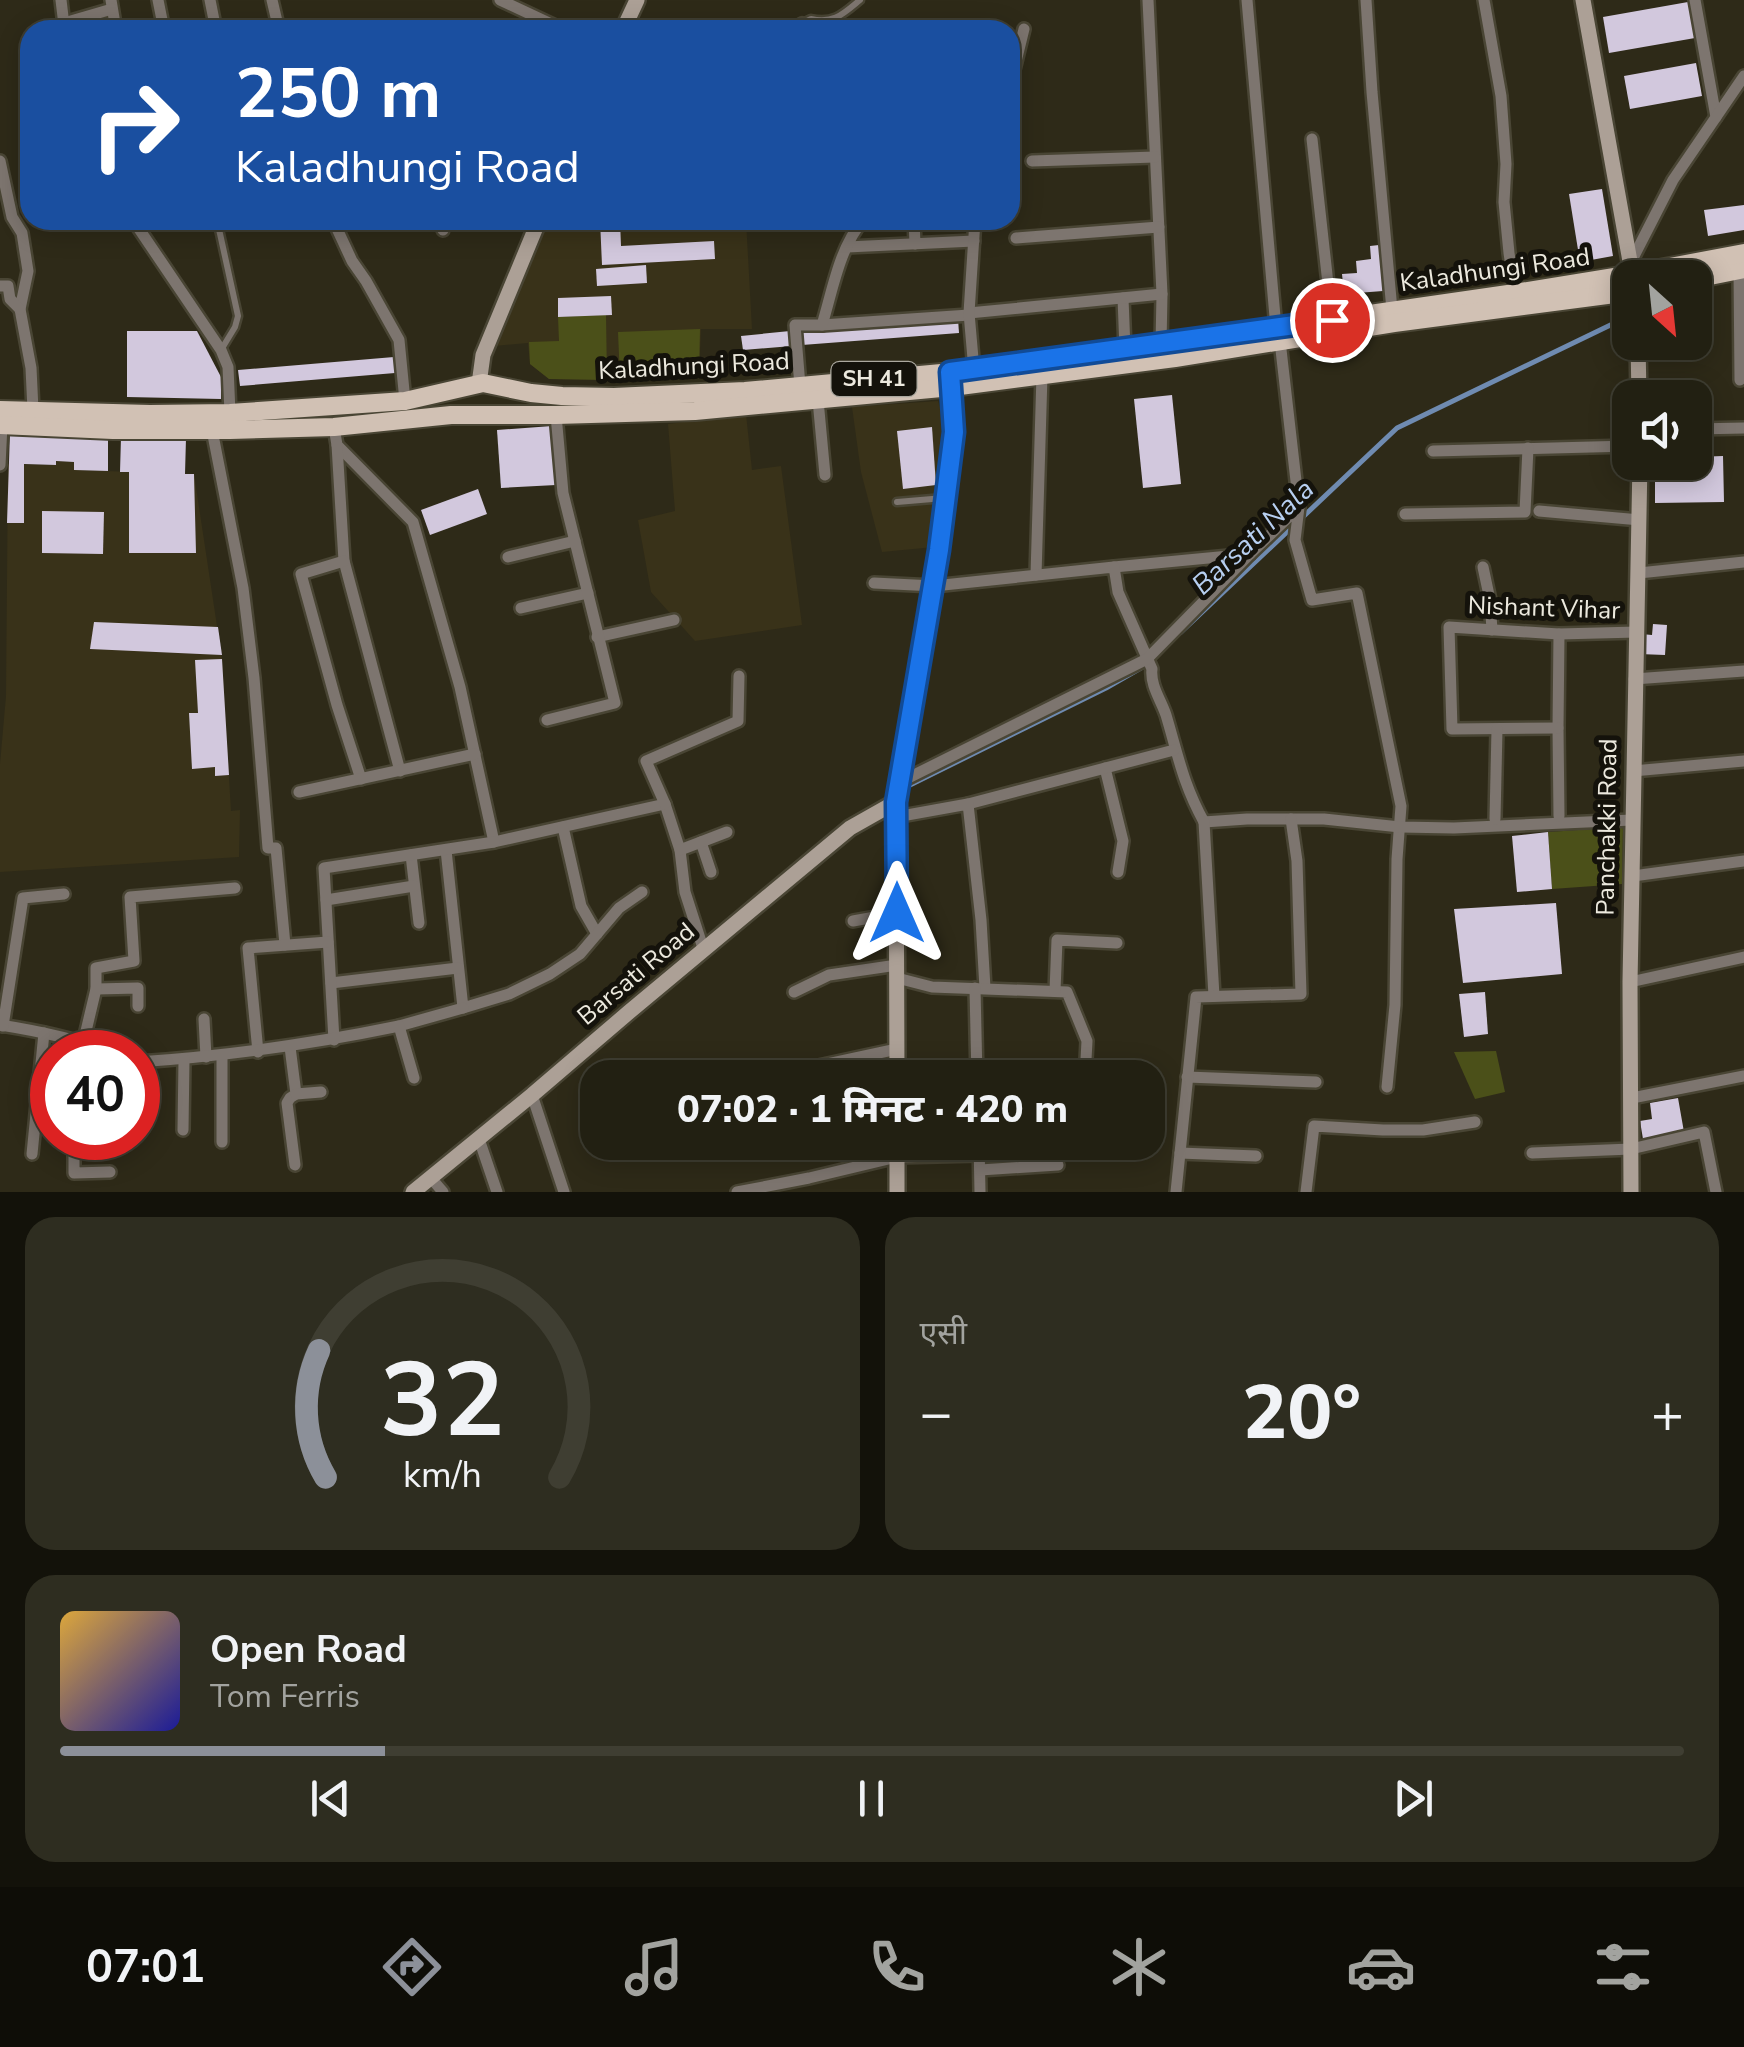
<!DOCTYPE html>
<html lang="hi">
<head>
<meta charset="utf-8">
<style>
  body { margin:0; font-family:"Nunito Sans","Noto Sans Devanagari",sans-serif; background:#2e2d20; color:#f1f3f6; height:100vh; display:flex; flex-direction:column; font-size:38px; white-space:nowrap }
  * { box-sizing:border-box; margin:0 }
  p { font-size:32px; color:#a2a39f }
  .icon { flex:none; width:55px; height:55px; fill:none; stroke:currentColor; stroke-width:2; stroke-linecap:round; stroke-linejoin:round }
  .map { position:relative; height:1192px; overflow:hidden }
  .panel { display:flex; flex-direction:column; gap:25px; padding:25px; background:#13120a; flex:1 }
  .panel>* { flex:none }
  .hud { position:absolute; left:20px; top:20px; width:1000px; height:210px; border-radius:30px; box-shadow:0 5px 25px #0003,0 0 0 2px #3f3e32; background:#1a4fa0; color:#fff; overflow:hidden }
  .needle { width:65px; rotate:153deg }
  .tools { position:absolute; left:1612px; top:260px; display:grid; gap:20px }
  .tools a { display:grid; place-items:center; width:100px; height:100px; border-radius:20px; background:#222012; box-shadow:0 5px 25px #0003,0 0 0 2px #3f3e32; font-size:50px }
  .speed { position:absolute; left:30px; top:1030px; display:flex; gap:20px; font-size:50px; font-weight:700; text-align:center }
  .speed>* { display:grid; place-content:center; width:130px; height:130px; border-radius:50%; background:#222012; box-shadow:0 5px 25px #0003,0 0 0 2px #3f3e32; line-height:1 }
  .speed .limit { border:15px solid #d22; background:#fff; color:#111 }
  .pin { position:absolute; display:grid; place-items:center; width:85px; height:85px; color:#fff; margin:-42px; border:5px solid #fff; border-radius:50%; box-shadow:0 2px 10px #0007 }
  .me { position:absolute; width:110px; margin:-55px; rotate:0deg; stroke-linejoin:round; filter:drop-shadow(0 0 8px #0008) }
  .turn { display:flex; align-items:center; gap:35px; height:210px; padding:0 50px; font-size:45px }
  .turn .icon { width:130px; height:130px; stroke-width:2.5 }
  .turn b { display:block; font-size:70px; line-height:85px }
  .big { font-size:75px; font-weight:800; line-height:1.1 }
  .panel .widget { flex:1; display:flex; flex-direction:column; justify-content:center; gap:15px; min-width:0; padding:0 35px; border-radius:30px; background:#2e2d20 }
  .panel .dial { align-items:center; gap:0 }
  .dial svg { height:260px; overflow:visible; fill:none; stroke:#3f3e32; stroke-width:7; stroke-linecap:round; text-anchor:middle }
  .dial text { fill:#f1f3f6; stroke:none }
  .song { display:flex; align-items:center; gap:30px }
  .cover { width:120px; height:120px; border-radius:15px; background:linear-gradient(135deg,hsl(40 70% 55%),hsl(240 70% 35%)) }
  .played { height:10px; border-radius:5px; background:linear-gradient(90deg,#8c9099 20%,#3f3e32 20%) }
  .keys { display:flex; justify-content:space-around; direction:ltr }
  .heat { display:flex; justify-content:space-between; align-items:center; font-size:55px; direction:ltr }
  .panel .tiles { flex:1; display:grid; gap:25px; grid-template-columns:1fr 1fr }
  .widget:last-child { grid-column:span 2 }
  .trip { position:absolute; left:580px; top:1060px; width:585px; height:100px; border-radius:30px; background:#222012; box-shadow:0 5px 25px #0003,0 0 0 2px #3f3e32; font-weight:800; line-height:100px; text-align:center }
  .menu { display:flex; height:160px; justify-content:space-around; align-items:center; background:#0e0d07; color:#a2a39f }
  .menu .icon { width:70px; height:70px }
  .menu .selected { color:#8c9099 }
  .menu b { font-size:45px; color:#f1f3f6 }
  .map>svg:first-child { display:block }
  .built { fill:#393219 }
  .green { fill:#4b5019 }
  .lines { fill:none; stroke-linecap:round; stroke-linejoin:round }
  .stream { stroke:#6f8bb1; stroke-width:5 }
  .building { fill:#d2c8dd }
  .lane-casing { stroke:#494534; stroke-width:11 }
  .street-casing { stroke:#494534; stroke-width:16 }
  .secondary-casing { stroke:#494534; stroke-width:20 }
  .primary-casing { stroke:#494534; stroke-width:22 }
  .lane { stroke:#7d756f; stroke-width:6 }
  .street { stroke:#7d756f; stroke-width:11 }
  .secondary { stroke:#aca096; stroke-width:15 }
  .primary { stroke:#d1c1b4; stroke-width:18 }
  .route-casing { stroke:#114b97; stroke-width:25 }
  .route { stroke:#1a73e8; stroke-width:18 }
  .labels { text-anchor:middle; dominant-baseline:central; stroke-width:10; stroke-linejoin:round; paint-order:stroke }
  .shield { fill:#14120b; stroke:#aba89f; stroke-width:2.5 }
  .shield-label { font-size:22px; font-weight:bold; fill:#ece9de }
  .street-label { font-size:25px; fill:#ece9de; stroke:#14120b }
  .water-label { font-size:28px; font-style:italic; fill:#b7cff1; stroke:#14120b }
</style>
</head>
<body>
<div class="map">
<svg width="1744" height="1192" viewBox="0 0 1744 1192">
  <rect width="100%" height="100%" fill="#2e2a18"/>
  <g class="built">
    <path d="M 545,220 L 746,220 L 752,329 L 701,329 L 699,375 L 607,380 L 549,379 L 530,364 L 528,343 L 494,346 Z"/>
    <path d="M 938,401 L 947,429 L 934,547 L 882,552 L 861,472 L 852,407 Z"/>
    <path d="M 746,414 L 752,470 L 781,466 L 802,625 L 695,641 L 651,592 L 638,520 L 675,511 L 668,424 Z"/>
    <path d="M 56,461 L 74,462 L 75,470 L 194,474 L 222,659 L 231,811 L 240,810 L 239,857 L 0,872 L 0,764 L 6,696 L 8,464 L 56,465 Z"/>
  </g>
  <g class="green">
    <path d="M 606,315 L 607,380 L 549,379 L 530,364 L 529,342 L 559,341 L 558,317 Z"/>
    <path d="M 700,329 L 699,375 L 620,379 L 618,332 Z"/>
    <path d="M 1623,827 L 1622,884 L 1552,889 L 1548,832 Z"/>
    <path d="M 1496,1051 L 1505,1092 L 1475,1099 L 1454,1052 Z"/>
  </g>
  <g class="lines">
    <g class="stream">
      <path d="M 1180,633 L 1397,428 L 1625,318"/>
      <path d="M 908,786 L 1106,688 L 1146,665"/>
    </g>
  </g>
  <g class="building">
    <path d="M 1688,2 L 1695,38 L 1609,53 L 1603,17 Z"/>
    <path d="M 1696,63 L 1702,96 L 1630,109 L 1624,76 Z"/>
    <path d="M 1602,189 L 1613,256 L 1580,262 L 1569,194 Z"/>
    <path d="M 1744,205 L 1744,230 L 1708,236 L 1704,210 Z"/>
    <path d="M 600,220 L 620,220 L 621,246 L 714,241 L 715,259 L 602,265 Z"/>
    <path d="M 1379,245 L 1383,291 L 1344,294 L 1342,274 L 1357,273 L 1356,261 L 1371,259 L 1370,246 Z"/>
    <path d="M 646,265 L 647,283 L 597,286 L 596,269 Z"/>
    <path d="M 611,296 L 612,315 L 558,317 L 558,298 Z"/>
    <path d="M 958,319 L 959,333 L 802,345 L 801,331 Z"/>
    <path d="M 127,331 L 197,331 L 221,377 L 221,399 L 127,397 Z"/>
    <path d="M 790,331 L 792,346 L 743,350 L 741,336 Z"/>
    <path d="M 394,357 L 395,373 L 240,386 L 238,370 Z"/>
    <path d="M 1172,395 L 1181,484 L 1143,488 L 1134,399 Z"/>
    <path d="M 552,426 L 556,485 L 501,488 L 497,430 Z"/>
    <path d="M 932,427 L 936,485 L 903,489 L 897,431 Z"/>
    <path d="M 10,431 L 108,434 L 108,471 L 74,470 L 74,462 L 56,461 L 56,465 L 24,464 L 24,523 L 7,523 Z"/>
    <path d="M 121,437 L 186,438 L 185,474 L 194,474 L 196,553 L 129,553 L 129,472 L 120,472 Z"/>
    <path d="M 1723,456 L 1724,502 L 1655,503 L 1655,462 L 1695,462 L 1695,457 Z"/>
    <path d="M 478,489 L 487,514 L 430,535 L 421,510 Z"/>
    <path d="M 42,511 L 104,512 L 103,554 L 42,553 Z"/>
    <path d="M 94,622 L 218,627 L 222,655 L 90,649 Z"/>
    <path d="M 1653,624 L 1667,625 L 1665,655 L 1639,654 L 1641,634 L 1652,635 Z"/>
    <path d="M 222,659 L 229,775 L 215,776 L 215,767 L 192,769 L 189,713 L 198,713 L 195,660 Z"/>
    <path d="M 1548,832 L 1552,889 L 1517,892 L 1512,836 Z"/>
    <path d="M 1556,903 L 1562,974 L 1463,983 L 1454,909 Z"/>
    <path d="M 1485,992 L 1488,1034 L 1464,1037 L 1459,994 Z"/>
    <path d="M 1678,1098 L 1684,1132 L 1643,1139 L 1640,1121 L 1652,1119 L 1650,1103 Z"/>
  </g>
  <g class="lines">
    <defs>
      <g id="lane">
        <path d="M 803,23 L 811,19 C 834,24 843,14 860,0"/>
        <path d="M 217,220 L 238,316 L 235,327 L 221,350"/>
        <path d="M 897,502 L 944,498"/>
      </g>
      <g id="street">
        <path d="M 61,0 L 64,25"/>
        <path d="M 111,0 L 116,30"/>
        <path d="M 158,0 L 164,30"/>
        <path d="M 210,0 L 216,30"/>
        <path d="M 272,0 L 279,30"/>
        <path d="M 500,0 L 564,30"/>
        <path d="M 1148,0 L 1162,294 L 1161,344"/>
        <path d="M 1247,0 L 1276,328"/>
        <path d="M 1366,0 L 1372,92 L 1392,310"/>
        <path d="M 1484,0 L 1501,96 L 1506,164 L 1504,202 L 1509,253 L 1515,293"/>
        <path d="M 1695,0 L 1716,117"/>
        <path d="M 64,23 L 112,9"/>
        <path d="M 283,30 L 309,26 L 342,26"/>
        <path d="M 794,30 L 802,24 L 809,30"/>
        <path d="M 1010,86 L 1024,29"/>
        <path d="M 1312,139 L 1332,320"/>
        <path d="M 0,161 L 12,217 L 22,233 L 28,271 L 20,309 L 31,368 L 33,410"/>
        <path d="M 1032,161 L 1155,157"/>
        <path d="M 133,220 L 221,350 L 228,367 L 230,413"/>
        <path d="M 333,220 L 352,261 L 366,281 L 399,340 L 405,401"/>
        <path d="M 914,220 L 915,244"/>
        <path d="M 443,230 L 444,220"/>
        <path d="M 1016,238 L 1159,227"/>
        <path d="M 847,247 L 974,241"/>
        <path d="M 1631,262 L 1673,180 L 1744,76"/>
        <path d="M 1739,270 L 1740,380"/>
        <path d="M 0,286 L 8,286 L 10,299 L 20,309"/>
        <path d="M 1123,298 L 1125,349"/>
        <path d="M 969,313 L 1162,294"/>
        <path d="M 822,325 L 969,315"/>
        <path d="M 1280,341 L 1299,507"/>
        <path d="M 974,370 L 969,313 L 975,220"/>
        <path d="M 800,386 L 795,325 L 822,325 C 833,289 839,249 863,220"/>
        <path d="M 818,400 L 825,475"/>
        <path d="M 334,427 L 337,445 L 413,522 L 460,687 L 494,842 L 665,804 L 680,850 L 685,892 L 704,951"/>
        <path d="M 1695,429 L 1744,428"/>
        <path d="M 212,430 L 243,588 L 254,678 L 268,848 L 276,848 L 285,945"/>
        <path d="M 337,445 L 344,561 L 400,771"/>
        <path d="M 1433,451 L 1630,446"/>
        <path d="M 0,465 L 2,425"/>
        <path d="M 1539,511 L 1640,520"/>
        <path d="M 1405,514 L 1525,512 L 1528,448"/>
        <path d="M 508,557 L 575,541"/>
        <path d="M 344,561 L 301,574 L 337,705 L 361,779"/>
        <path d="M 1114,567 L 1250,554 L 1299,507 L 1295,540 L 1312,600 L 1357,593 L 1401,806 L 1397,859 L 1395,1005 L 1387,1087"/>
        <path d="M 1483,567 L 1490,600 L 1492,630"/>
        <path d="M 1639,573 L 1744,562"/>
        <path d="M 1036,575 L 1042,375"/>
        <path d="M 874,583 L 934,586 L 1114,567 L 1118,592 L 1152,669 C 1150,685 1161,700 1166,715 C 1178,755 1183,784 1204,822 L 1247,819 L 1324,819 L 1400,827 L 1454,828 L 1632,820"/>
        <path d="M 521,608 L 588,593"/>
        <path d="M 1559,634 L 1558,728 L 1559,816"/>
        <path d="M 597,637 L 674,620"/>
        <path d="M 1634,679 L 1744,671"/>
        <path d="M 547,720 L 615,703 L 563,493 L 556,415"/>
        <path d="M 1558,728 L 1452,729 L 1449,627 L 1559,634 L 1637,632"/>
        <path d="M 1105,768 L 1123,841 L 1118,872"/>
        <path d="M 1633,771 L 1744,761"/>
        <path d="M 900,782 L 1147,659 L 1250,554"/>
        <path d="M 299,792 L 475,754"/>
        <path d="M 665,804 L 646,761 L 738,721 L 739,676"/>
        <path d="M 968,804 L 1174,750"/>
        <path d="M 896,817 L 968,804 L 981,920 L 985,988"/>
        <path d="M 1495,819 L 1497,729"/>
        <path d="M 1204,822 L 1214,996"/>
        <path d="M 563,827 L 581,906 L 597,934"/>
        <path d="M 701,842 L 711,872"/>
        <path d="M 446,850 L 463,1008 L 509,994 L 550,974 L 580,954 L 619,908 L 642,892"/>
        <path d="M 680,850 L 727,832"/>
        <path d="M 411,855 L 419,923"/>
        <path d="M 1633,876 L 1744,861"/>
        <path d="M 326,900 L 414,886"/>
        <path d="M 853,921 L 897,913"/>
        <path d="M 897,978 L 932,987 L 1067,992 L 1087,1041 L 1085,1078"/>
        <path d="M 1630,982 L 1744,957"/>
        <path d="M 331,983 L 458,968"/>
        <path d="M 975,988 L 977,1078"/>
        <path d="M 96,989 L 138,988 L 138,1006"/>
        <path d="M 1055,991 L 1057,940 L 1117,943"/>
        <path d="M 794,992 L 829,975 L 897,965"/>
        <path d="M 204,1019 L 206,1057"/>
        <path d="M 0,1025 C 38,1031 74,1038 110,1052"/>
        <path d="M 3,1026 L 23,898 L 64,894"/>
        <path d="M 399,1026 L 463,1008"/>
        <path d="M 334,1040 L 324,868 L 494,842"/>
        <path d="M 290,1047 L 296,1094 L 290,1098 L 287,1103 L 295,1165"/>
        <path d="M 81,1052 L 96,989 L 96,968 L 134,961 L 130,897 L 235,888"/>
        <path d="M 258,1052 L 248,948 L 328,942"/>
        <path d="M 222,1055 L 222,1142"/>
        <path d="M 138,1062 C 226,1056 312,1044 399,1026 L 414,1078"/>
        <path d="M 781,1074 L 897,1049"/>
        <path d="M 1187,1077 L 1316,1082"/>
        <path d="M 296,1094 L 321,1092"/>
        <path d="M 532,1095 L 564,1192"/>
        <path d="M 1632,1098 L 1744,1076"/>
        <path d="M 183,1130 L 184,1059"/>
        <path d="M 74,1138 L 74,1173 L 110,1172"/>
        <path d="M 479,1139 L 497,1192"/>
        <path d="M 979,1142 L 980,1192"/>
        <path d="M 1180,1153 L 1256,1156"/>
        <path d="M 1532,1153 L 1631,1149 L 1704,1132 L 1716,1192"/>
        <path d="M 32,1154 L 44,1033"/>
        <path d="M 980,1170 L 1058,1165"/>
        <path d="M 431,1178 L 443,1192"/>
        <path d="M 737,1192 L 809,1178 L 897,1157 L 979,1155"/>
        <path d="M 1176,1192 L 1196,997 L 1301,994 L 1297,861 L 1291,819"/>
        <path d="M 1306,1192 L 1314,1126 L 1383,1130 L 1423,1130 L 1475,1122"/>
      </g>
      <g id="secondary">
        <path d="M 1583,0 L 1633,278"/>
        <path d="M 623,30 L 637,0"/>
        <path d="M 1638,342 L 1639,398"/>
        <path d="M 479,384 L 483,355 L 539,220"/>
        <path d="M 897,1078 L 896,802 L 939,550 L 953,432 L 952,387"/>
        <path d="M 897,1142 L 897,1192"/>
        <path d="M 413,1192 L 532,1095 L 629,1012 L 850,828 L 896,802"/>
        <path d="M 1631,1192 L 1630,982 L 1640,462"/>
      </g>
      <g id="primary">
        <path d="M 1695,279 L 1744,269"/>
        <path d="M 0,410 L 150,414 L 230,413 L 405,401 L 483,383 L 531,393 L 562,396 L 614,397 L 745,391 L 974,370 L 1161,344 L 1515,293 L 1633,274 L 1744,253"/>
        <path d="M 0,425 L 113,430 L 230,430 L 334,427 L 451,415 L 556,415 L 695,411 L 952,387 L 1175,358 L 1394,323 L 1630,292"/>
      </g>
    </defs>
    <use href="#lane" class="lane-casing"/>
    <use href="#street" class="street-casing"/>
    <use href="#secondary" class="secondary-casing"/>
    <use href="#primary" class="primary-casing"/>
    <use href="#lane" class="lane"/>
    <use href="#street" class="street"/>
    <use href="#secondary" class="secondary"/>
    <use href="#primary" class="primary"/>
  </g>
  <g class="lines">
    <defs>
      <path id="route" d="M 897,913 L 896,802 L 939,550 L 954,432 L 950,372 L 1332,320"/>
    </defs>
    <use href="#route" class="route-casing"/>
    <use href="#route" class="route"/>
  </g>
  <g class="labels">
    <rect class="shield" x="831.5" y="362" width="85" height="34" rx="8"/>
    <g class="shield-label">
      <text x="874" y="379">SH 41</text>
    </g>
    <g class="street-label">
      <text transform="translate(1495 270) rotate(-8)">Kaladhungi Road</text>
      <text transform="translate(694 366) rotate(-3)">Kaladhungi Road</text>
      <text transform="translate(1544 608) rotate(2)">Nishant Vihar</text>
      <text transform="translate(1607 827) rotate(-89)">Panchakki Road</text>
      <text transform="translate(636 974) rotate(-40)">Barsati Road</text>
    </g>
    <g class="water-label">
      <text transform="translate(1253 537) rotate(-43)">Barsati Nala</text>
    </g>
  </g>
</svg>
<div class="tools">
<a><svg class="needle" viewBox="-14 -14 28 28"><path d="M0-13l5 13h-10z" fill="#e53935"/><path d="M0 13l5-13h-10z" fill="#a2a39f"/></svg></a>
<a><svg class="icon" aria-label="sound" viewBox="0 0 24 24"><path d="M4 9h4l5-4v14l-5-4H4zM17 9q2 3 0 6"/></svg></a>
</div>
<div class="speed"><div class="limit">40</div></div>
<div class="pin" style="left:1332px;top:320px;background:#d93025"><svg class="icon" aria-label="arrive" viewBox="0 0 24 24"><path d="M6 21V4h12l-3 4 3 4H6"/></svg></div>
<svg class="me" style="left:897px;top:913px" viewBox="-20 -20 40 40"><path d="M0-17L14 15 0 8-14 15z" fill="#1a73e8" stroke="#fff" stroke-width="4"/></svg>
<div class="trip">07:02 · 1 मिनट · 420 m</div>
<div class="hud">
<div class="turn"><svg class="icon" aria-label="right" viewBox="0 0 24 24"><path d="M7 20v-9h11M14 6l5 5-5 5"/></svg><div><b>250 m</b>Kaladhungi Road</div></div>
</div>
</div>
<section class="panel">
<div class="tiles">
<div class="widget dial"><svg viewBox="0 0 100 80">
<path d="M14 69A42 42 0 1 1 86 69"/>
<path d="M14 69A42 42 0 0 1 12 30" stroke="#8c9099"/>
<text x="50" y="56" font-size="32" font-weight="700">32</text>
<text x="50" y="72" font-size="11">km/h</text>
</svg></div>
<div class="widget"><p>एसी</p>
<div class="heat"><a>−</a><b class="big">20°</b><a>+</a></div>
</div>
<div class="widget">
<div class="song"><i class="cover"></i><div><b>Open Road</b><p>Tom Ferris</p></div></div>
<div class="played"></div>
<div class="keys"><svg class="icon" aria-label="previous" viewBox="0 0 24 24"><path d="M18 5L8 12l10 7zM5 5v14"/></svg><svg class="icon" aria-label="pause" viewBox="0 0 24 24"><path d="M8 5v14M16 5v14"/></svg><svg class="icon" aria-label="next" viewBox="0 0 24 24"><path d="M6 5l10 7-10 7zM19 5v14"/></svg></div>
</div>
</div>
</section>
<nav class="menu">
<b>07:01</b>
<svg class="icon selected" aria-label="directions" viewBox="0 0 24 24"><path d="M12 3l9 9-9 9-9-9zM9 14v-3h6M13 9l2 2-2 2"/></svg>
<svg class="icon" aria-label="music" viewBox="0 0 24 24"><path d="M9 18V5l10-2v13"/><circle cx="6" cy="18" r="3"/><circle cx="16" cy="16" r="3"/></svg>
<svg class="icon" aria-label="phone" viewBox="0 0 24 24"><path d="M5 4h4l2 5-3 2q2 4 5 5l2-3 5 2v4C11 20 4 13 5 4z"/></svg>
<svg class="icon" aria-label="climate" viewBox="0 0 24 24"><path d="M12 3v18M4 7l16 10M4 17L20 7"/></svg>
<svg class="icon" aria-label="car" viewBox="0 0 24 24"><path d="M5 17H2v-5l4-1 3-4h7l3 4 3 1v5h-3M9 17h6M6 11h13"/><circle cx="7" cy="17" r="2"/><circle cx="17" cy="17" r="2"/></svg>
<svg class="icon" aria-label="filters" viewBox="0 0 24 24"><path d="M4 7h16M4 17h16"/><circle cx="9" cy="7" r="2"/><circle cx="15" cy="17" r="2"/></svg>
</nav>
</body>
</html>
